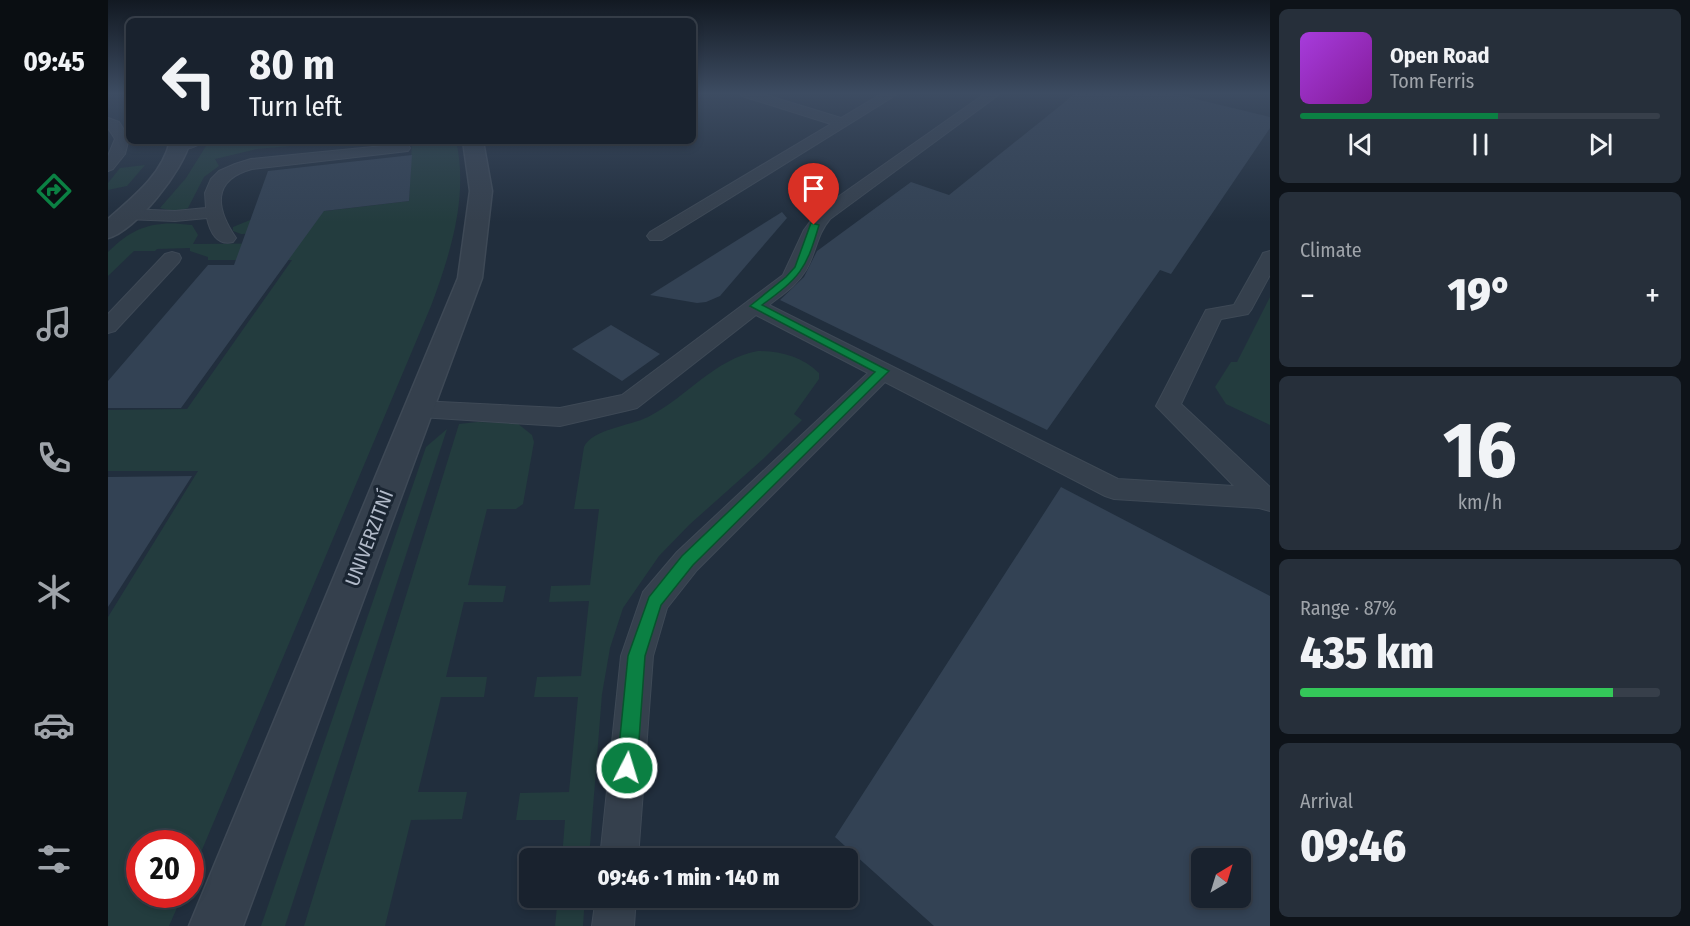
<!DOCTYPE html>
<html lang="en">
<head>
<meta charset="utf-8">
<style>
  body { margin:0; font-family:"Fira Sans Condensed",sans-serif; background:#262f3a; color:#f1f3f6; height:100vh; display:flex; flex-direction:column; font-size:22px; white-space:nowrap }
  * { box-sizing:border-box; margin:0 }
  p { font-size:20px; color:#9fa4aa }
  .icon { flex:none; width:33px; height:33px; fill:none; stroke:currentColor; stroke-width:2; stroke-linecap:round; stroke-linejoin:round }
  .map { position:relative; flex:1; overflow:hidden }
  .sheet { display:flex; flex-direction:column; gap:9px; padding:9px; background:#0e1319; width:420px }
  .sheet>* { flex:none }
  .guide { position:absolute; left:18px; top:18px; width:570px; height:126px; border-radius:9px; box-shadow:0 3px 9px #0003,0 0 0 2px #373f4a; background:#19222e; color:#f1f3f6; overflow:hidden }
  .needle { width:39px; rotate:38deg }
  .fabs { position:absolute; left:1083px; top:848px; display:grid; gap:12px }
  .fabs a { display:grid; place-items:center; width:60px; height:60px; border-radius:9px; background:#19222e; box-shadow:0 3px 9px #0003,0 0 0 2px #373f4a; font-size:30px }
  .speed { position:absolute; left:18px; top:830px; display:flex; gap:12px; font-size:30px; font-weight:700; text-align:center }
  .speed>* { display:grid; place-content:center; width:78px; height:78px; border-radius:50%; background:#19222e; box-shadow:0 3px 9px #0003,0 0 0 2px #373f4a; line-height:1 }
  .speed .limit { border:9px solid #d22; background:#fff; color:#111 }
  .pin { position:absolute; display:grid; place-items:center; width:51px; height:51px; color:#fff; margin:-62px -26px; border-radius:50% 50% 50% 0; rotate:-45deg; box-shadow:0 0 6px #0007 }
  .pin .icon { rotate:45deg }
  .me { position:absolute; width:66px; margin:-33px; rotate:5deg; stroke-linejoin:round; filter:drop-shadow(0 0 4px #0008) }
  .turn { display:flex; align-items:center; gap:21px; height:126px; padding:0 24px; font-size:27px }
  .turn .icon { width:78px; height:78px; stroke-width:2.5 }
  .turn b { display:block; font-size:42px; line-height:51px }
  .big { font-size:45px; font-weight:800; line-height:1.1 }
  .sheet .widget { flex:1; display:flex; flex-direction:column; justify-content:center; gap:9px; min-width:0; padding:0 21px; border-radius:9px; background:#262f3a }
  .sheet .dial { align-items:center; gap:0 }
  .dial b { font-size:78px; line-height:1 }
  .song { display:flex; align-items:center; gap:18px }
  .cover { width:72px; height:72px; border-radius:9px; background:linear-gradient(135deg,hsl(280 70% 55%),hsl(290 70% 35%)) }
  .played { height:6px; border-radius:3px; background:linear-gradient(90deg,#0b8043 55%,#373f4a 55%) }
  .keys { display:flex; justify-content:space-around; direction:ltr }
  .heat { display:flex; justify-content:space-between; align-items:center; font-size:33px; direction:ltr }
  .charge { height:9px; border-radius:4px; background:linear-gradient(90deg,#34c759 87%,#373f4a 0) }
  .trip { position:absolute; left:411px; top:848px; width:339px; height:60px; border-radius:9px; background:#19222e; box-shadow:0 3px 9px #0003,0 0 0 2px #373f4a; font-weight:800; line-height:60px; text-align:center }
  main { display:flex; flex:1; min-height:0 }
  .tab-bar { display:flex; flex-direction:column; width:108px; justify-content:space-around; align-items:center; background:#0a0e12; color:#9fa4aa }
  .tab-bar .icon { width:42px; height:42px }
  .tab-bar .selected { color:#0b8043 }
  .tab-bar b { font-size:27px; color:#f1f3f6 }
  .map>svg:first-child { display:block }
  .green { fill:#233c3e }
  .building { fill:#334254; fill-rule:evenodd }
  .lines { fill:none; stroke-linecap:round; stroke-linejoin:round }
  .lane-casing { stroke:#3e4956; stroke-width:2 }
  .street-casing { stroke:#3e4956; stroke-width:3 }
  .lane { fill:#35404d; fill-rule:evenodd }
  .street { fill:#35404d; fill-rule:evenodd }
  .route { fill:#0b8043; stroke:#07532c; stroke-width:1.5 }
  .labels { text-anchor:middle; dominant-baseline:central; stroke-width:6; stroke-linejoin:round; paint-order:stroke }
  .street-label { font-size:20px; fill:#b1bac9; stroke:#1a2532 }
</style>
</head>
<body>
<main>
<nav class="tab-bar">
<b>09:45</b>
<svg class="icon selected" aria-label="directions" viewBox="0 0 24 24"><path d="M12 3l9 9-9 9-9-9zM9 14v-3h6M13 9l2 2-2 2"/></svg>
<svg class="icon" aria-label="music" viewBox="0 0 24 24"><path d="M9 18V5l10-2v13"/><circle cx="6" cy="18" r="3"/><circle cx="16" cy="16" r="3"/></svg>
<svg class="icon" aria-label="phone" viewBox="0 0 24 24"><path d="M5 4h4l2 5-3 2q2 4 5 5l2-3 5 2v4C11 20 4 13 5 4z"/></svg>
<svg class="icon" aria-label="climate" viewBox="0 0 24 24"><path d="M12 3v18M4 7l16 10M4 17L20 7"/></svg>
<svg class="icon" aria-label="car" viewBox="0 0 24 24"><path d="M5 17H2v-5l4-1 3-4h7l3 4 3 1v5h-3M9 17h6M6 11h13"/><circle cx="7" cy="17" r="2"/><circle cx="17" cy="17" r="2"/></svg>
<svg class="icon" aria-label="filters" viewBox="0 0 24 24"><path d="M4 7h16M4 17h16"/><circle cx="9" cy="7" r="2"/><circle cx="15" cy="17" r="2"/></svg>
</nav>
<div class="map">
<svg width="1162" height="926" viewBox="0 0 1162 926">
  <rect width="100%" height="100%" fill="#212e3d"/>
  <g class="green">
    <path d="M 236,141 L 149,149 L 107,159 L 111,166 L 96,177 L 80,208 L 68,212 L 52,208 L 78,178 L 98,146 L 105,142 Z"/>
    <path d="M 304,141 L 348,141 C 361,196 342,255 323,306 L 83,876 L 82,843 L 32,843 L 32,894 L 75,894 L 61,926 L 0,926 L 0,617 L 90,471 L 0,471 L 0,410 L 79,409 L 184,260 L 100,260 L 100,257 L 82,251 L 82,248 L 49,249 L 47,251 L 26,251 L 0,276 L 0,252 C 26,226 47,220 84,225 L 90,235 L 85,244 L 190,243 L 197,233 L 133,234 L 125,231 L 125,227 L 142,220 L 301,201 Z"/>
    <path d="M 37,165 L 19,186 L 0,190 L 0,183 L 12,168 Z"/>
    <path d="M 1162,297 L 1162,425 L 1118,404 L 1107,387 L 1123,362 L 1129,362 Z"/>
    <path d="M 650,351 C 672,351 695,357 711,373 L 711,379 L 686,414 L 694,420 L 655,459 L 581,525 L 551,556 L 515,608 L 502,648 L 494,694 L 481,858 L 454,858 L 457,820 L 408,820 L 412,793 L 461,792 L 470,697 L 426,697 L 429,677 L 473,676 L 481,601 L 441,602 L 443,586 L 482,585 L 491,509 L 466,509 L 476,447 C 484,429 522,426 540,417 C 579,397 606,359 650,351 Z"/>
    <path d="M 369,422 L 409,423 L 424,435 L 426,442 L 415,504 L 408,509 L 379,509 L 360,585 L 398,586 L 395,602 L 356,602 L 338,677 L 379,677 L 376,697 L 333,697 L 310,792 L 359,792 L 354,819 L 303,820 L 277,926 L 196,926 L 351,424 Z"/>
    <path d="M 339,429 L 177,926 L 153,926 L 318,447 Z"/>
    <path d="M 450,897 L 477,897 L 475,926 L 447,926 Z"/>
  </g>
  <g class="building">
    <path d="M 968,93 L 1063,93 L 1162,117 L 1162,128 L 1063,274 L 1052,270 L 939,430 L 672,300 L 696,277 L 709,251 L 803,182 L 841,195 Z"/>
    <path d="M 304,155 L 301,201 L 216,211 L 73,408 L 0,408 L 0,381 L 100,265 L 126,265 L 160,171 Z"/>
    <path d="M 674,212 L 679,218 L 612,296 L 598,302 L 589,303 L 542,295 Z"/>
    <path d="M 503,325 L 552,354 L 514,381 L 464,349 Z"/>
    <path d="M 84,476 L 0,607 L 0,477 Z"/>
    <path d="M 953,487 L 1162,596 L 1162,926 L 826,926 L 727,837 ZM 1094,858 L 1132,858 L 1132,897 L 1094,897 Z"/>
  </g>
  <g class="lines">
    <defs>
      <g id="lane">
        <path d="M 632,93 L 651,93 L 733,118 L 775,93 L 791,93 L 554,240 L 542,240 L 539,236 L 542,232 L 723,124 L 634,96 Z"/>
        <path d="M 878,93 L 893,93 L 722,219 C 709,234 708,253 698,270 C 689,285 675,294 661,305 L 1010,479 L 1126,486 L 1048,406 L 1098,310 L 1126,305 L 1153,257 L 1155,253 L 1162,251 L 1162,275 L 1143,310 L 1140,314 L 1113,319 L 1073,404 L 1162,487 L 1162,511 L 1151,508 L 1006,499 L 997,496 L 777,382 L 589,570 L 559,608 L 545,656 L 530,858 L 492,858 L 513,656 L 535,592 L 569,552 L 760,373 L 648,315 L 529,408 L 521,410 L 452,426 L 312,417 L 304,415 L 300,409 L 304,403 L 312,401 L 452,408 L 514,395 L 675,275 L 696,230 L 710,211 Z"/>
        <path d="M 0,118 L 11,122 L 21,138 L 17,154 L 5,169 L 0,171 L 0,156 L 7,139 L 0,128 Z"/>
        <path d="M 72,141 L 94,141 C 89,148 74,151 66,149 L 64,146 Z"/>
        <path d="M 295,144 L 300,145 L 302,148 L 300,151 L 144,169 C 103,180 108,209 128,238 L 125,242 C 109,246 102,232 99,218 L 67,221 L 18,219 L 12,218 L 9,214 L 12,210 L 18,209 L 67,211 L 98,208 L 97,193 L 103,179 L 111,171 L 127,164 L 143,159 Z"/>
        <path d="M 64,252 L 71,254 L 73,258 L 71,262 L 7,331 L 0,333 L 0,314 L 57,254 Z"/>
        <path d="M 488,897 L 528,897 L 526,926 L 484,926 Z"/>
      </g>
      <g id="street">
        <path d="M 62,141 L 82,141 C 76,169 28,231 0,238 L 0,219 C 25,197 54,175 62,141 Z"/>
        <path d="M 355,141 L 375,141 L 384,191 L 374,278 L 135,926 L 81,926 L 350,278 L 362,191 Z"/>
      </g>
    </defs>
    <use href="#lane" class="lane-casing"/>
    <use href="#street" class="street-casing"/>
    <use href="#lane" class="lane"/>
    <use href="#street" class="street"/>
  </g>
  <linearGradient id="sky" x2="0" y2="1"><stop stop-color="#121922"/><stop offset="0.42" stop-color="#3d4c62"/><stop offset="1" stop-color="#3d4c62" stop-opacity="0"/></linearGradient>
  <rect width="1162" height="222" fill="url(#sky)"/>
  <path class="route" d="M 703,223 L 711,225 C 698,270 692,277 654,305 L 781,371 L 585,565 L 553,605 L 537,656 L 529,768 L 526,775 L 519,778 L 512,775 L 509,768 L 520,656 L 541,597 L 574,556 L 767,372 L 642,306 L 678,277 L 687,267 Z"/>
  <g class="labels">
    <g class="street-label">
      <text transform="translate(261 538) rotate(-69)">UNIVERZITNÍ</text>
    </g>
  </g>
</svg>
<div class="fabs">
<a><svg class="needle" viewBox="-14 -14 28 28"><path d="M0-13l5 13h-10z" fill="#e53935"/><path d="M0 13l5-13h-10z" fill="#9fa4aa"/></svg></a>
</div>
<div class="speed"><div class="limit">20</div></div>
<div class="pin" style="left:706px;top:225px;background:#d93025"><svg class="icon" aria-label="arrive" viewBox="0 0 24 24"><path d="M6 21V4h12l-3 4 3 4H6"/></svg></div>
<svg class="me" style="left:519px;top:768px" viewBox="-20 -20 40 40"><circle r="17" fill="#0b8043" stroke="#fff" stroke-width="3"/><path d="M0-11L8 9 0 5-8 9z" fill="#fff"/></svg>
<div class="trip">09:46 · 1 min · 140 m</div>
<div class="guide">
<div class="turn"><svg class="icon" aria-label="left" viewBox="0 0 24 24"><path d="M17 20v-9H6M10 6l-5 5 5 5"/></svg><div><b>80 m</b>Turn left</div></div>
</div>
</div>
<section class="sheet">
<div class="widget">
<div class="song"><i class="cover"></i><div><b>Open Road</b><p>Tom Ferris</p></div></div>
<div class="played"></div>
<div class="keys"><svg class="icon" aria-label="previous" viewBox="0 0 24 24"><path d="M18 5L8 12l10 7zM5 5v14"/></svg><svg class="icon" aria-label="pause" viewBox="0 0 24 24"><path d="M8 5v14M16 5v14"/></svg><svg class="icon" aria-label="next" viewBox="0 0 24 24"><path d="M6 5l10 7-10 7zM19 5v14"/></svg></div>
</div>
<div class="widget"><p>Climate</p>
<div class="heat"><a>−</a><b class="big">19°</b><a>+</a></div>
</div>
<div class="widget dial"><b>16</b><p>km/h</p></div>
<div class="widget"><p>Range · 87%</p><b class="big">435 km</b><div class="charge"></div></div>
<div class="widget"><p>Arrival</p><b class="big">09:46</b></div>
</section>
</main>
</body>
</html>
